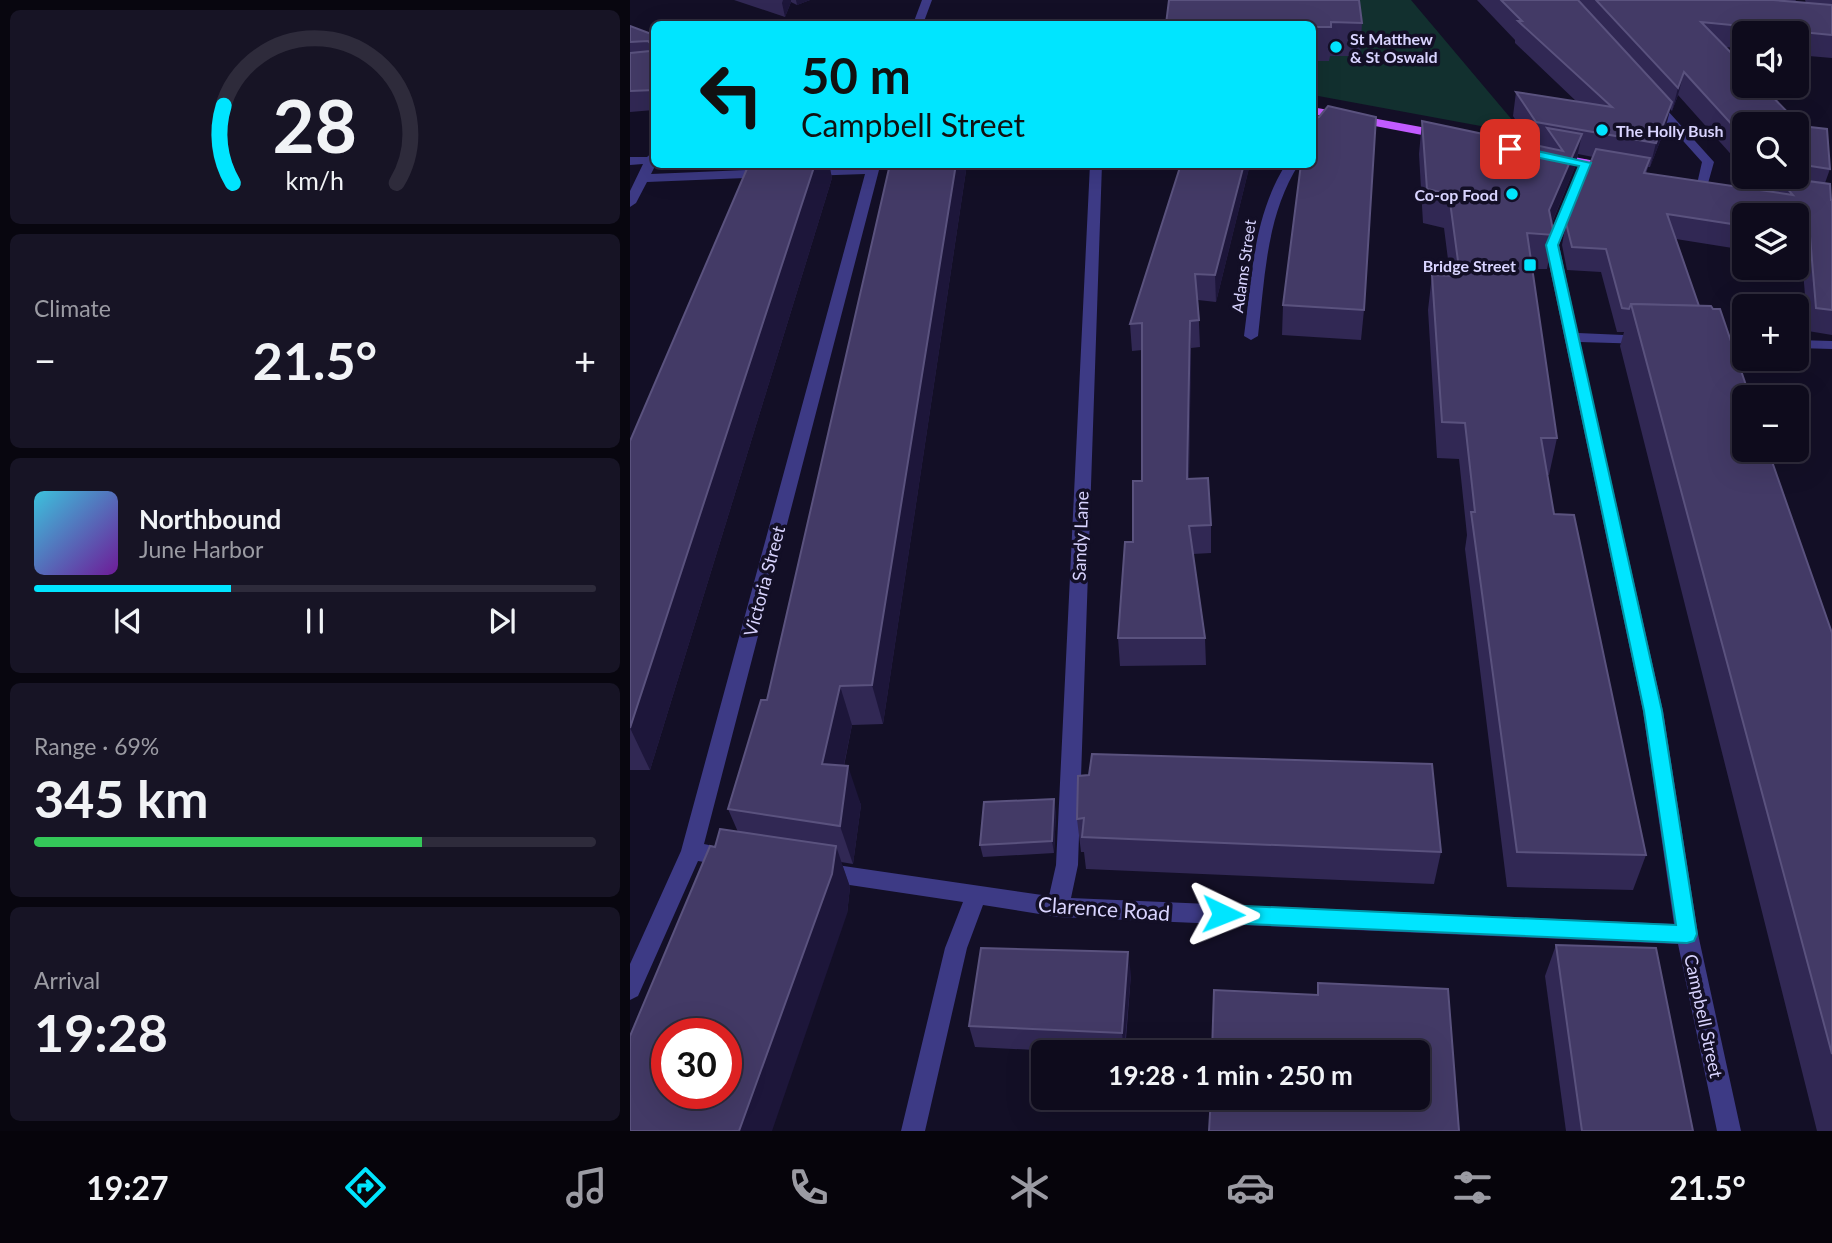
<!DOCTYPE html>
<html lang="en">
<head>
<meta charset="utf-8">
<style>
  body { margin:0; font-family:Lato,sans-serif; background:#171425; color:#f1f3f6; height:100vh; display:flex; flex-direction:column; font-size:26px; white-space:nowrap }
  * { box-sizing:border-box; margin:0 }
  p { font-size:23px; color:#9b9ba3 }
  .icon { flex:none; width:38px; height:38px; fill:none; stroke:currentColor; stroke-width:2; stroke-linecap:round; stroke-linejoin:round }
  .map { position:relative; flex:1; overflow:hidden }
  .side { display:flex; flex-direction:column; gap:10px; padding:10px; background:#08060f; width:630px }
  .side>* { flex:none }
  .top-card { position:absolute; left:21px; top:21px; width:665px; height:147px; border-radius:10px; box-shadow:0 7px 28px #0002,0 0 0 2px #2e2b3b; background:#00e5ff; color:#111; overflow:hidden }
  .fabs { position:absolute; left:1102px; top:21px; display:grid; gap:14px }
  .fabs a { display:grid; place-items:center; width:77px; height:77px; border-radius:10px; background:#0e0b1c; box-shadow:0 7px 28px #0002,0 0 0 2px #2e2b3b; font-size:35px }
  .speed { position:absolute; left:21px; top:1018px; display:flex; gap:14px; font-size:35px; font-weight:700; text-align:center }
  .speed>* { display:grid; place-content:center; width:91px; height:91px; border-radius:50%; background:#0e0b1c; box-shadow:0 7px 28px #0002,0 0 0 2px #2e2b3b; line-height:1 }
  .speed .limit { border:10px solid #d22; background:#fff; color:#111 }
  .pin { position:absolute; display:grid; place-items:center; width:60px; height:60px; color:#fff; margin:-30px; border-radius:14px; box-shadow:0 4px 10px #0006 }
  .me { position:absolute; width:77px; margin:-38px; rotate:92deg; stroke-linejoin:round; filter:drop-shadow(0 0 5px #0008) }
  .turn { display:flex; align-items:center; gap:24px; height:147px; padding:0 35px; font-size:32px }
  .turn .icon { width:91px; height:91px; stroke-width:2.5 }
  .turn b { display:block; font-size:49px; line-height:60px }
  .big { font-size:52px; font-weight:700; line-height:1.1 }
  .side .card { flex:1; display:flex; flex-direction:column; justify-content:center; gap:10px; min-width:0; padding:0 24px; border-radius:10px; background:#171425 }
  .side .dial { align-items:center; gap:0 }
  .dial svg { height:182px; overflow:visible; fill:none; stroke:#2e2b3b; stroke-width:7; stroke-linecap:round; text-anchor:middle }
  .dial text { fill:#f1f3f6; stroke:none }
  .song { display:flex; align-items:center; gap:21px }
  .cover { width:84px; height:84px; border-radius:10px; background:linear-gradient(135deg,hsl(190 70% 55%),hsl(280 70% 35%)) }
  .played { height:7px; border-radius:4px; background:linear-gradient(90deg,#00e5ff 35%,#2e2b3b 35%) }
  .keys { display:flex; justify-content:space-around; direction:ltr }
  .heat { display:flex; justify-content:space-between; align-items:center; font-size:38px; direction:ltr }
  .charge { height:10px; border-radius:5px; background:linear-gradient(90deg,#34c759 69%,#2e2b3b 0) }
  .trip { position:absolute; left:401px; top:1040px; width:399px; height:70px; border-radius:10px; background:#0e0b1c; box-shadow:0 7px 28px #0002,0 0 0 2px #2e2b3b; font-weight:700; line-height:70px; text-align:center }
  .dock { display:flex; height:112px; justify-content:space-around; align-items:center; background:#06040b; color:#9b9ba3 }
  .dock .icon { width:49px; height:49px }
  .dock .current { color:#00e5ff }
  .dock b { font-size:32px; color:#f1f3f6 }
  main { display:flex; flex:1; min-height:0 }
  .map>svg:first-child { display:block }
  .green { fill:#12302f }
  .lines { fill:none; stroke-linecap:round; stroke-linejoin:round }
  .minor { fill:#3d3a85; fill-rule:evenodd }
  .major { fill:#c25bff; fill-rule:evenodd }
  .wall { fill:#312854; fill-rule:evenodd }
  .shaded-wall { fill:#1d163a }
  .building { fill:#433a66; stroke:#5a527e; stroke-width:2; fill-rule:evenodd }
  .route { fill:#00e5ff; stroke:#0095a6; stroke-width:2 }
  .poi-dot { fill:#00e5ff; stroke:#130f26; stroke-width:2.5 }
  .labels { text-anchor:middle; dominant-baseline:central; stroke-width:7; stroke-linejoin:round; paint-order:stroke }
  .far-poi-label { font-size:16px; font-weight:bold; fill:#d9d4ff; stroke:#130f26; text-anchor:start }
  .far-street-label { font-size:16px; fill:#d9d4ff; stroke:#130f26 }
  .street-label { font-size:18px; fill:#d9d4ff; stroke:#130f26 }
  .near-street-label { font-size:21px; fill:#d9d4ff; stroke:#130f26 }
</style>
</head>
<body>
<main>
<section class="side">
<div class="card dial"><svg viewBox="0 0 100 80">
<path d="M14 69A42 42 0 1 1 86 69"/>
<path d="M14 69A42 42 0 0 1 10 35" stroke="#00e5ff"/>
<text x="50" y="56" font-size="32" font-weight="700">28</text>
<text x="50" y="72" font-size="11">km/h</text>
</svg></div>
<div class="card"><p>Climate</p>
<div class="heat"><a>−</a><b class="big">21.5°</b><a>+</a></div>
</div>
<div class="card">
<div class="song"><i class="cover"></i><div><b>Northbound</b><p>June Harbor</p></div></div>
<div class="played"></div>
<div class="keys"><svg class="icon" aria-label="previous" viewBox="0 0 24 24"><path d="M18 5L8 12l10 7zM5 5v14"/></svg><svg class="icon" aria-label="pause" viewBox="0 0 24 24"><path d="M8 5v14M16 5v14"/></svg><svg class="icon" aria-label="next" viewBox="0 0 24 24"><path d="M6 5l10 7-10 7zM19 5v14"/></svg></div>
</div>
<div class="card"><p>Range · 69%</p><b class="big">345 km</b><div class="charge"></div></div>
<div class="card"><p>Arrival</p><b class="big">19:28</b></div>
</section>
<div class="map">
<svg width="1202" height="1131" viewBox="0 0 1202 1131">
  <rect width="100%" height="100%" fill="#130f26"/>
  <path class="green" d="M 590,0 L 781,0 L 894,134 L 683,95 L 682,24 L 588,24 Z"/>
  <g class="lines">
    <g class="minor">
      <path d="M 292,0 L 302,0 L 293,24 L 283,24 Z"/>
      <path d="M 1020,100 L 1028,100 L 1084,162 L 1077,187 L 1069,187 L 1067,184 L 1072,162 L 1020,104 Z"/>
      <path d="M 24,151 L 26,164 L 21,174 L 138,169 L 144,173 L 138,177 L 17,182 L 6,203 L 0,207 L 0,191 L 13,164 L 0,165 L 0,157 L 17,157 Z"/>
      <path d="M 956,159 L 962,163 L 929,245 L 948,333 L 1016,336 L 1023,340 L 1016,344 L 950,342 L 1033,711 L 1068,934 L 1111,1131 L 1087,1131 L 1048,944 L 428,917 L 353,905 L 337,948 L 295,1131 L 271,1131 L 315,948 L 333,902 L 193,881 L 185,879 L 182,872 L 185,865 L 193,863 L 419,896 L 426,865 L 460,164 L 472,164 L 448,865 L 441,898 L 1044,924 L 1013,711 L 915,245 L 950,163 Z"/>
      <path d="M 238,164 L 250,164 L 249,170 L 74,844 L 107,851 L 110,857 L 107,863 L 99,866 L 68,861 L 8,996 L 0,1000 L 0,964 L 51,851 L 235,174 L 177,176 L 171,172 L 177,168 Z"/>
      <path d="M 656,164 L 669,164 C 636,216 635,277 628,336 L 621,340 L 614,336 C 622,277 623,216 656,164 Z"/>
      <path d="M 1079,337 L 1115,338 L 1115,346 L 1074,344 L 1072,341 L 1074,338 Z"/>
      <path d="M 1167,340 L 1202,341 L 1202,349 L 1167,348 Z"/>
    </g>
    <g class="major">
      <path d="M 682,107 L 813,131 L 819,135 L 813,139 L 682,114 Z"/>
      <path d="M 923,153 L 981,164 L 987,168 L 981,172 L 919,160 L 919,154 Z"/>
    </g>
  </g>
  <g class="wall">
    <path d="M 104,0 L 180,0 L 167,5 L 161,2 L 155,17 Z"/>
    <path d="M 539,0 L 732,23 L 730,56 L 700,56 L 699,61 L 682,61 L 682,24 Z"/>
    <path d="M 847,0 L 1166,0 L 1165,2 L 1176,3 L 1175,0 L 1202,0 L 1202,58 L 1167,55 L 1167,33 L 1115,33 L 1115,49 L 1095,47 L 1115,67 L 1115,86 L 1132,86 L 1171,126 L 1197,129 L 1200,169 L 1195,183 L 1200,184 L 1201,200 L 1202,200 L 1202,335 L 1178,331 L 1172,259 L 1167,258 L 1167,215 L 1115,215 L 1115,250 L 1046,239 L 1069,306 L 1081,306 L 1083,309 L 1090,309 L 1120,397 L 1115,397 L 1115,450 L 1138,450 L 1202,633 L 1202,1131 L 1187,1131 L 990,346 L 994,332 L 987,332 L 971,272 L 937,270 L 932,245 L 936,223 L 963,157 L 948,154 L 945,167 L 922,223 L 924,235 L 917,269 L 902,269 L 927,438 L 919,475 L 917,475 L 924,514 L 944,515 L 1016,855 L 1003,890 L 877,887 L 835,549 L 837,535 L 829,459 L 807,458 L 798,310 L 802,275 L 820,275 L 814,228 L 793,223 L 789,154 L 792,121 L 901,144 L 883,116 L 886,92 L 947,102 L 885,43 L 885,40 ZM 1048,95 L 1115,170 L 1115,124 L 1167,124 L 1167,177 L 1120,177 L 1126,183 L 1143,186 L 1142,192 L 1016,174 L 1018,167 L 1020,167 L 1036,126 L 1040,109 L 1042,111 Z"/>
    <path d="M 0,26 L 24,35 L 24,110 L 0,112 Z"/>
    <path d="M 683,118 L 734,310 L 731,340 L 652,335 L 653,305 Z"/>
    <path d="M 119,164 L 199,164 L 202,178 L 20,770 L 0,770 L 0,441 Z"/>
    <path d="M 260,164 L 337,164 L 253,724 L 222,725 L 214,766 L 231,805 L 223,864 L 211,862 L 220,887 L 217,914 L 85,847 L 108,832 L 98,809 L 137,700 Z"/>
    <path d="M 551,164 L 620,164 L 586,302 L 568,300 L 570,347 L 561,348 L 559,479 L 581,525 L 581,553 L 563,554 L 575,638 L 576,665 L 490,666 L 488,638 L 512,481 L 512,350 L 502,351 L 500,324 Z"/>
    <path d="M 448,776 L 811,852 L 804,884 L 456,869 L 454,852 L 451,852 L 447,819 Z"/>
    <path d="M 426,811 L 424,853 L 353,857 L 350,845 Z"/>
    <path d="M 926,945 L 1063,1131 L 936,1131 L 915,976 Z"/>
    <path d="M 501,974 L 495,1052 L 446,1052 L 345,1047 L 339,1026 Z"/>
  </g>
  <g class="shaded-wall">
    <path d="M 153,0 L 161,0 L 161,2 L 155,17 L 152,3 Z"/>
    <path d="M 166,0 L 180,0 L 167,5 Z"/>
    <path d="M 1054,72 L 1048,95 L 1042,111 L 1048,88 Z"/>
    <path d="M 1042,102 L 1036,126 L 1020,167 L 1026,143 Z"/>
    <path d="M 952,134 L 945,167 L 917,234 L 919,210 Z"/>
    <path d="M 185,164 L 199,164 L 202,178 L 20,770 L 0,728 Z"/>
    <path d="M 326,164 L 337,164 L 253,724 L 242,685 Z"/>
    <path d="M 614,164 L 620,164 L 586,302 L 585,275 Z"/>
    <path d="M 560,321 L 561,348 L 558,507 L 557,479 Z"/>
    <path d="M 210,686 L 222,725 L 206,803 L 192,764 Z"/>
    <path d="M 218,766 L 231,805 L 223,864 L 210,826 Z"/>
    <path d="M 424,799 L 426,811 L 424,853 L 422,841 Z"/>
    <path d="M 206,846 L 220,887 L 217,914 L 142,1131 L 109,1131 Z"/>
    <path d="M 498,952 L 501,974 L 494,1052 L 492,1033 Z"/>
  </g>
  <g class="building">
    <path d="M 539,0 L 729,0 L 732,23 L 701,22 L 701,27 L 682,27 L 682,24 L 536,24 Z"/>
    <path d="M 871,0 L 948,0 L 1042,102 L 1026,143 L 906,122 L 886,92 L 982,107 L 888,21 L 892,21 Z"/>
    <path d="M 966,0 L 1143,0 L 1202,5 L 1202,35 L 1071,22 L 1115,67 L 1115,86 L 1132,86 L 1171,126 L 1197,129 L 1200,169 L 1167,164 L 1167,124 L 1115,124 L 1115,139 L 1054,72 L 1048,88 Z"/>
    <path d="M 0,26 L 24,35 L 24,90 L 0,91 L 0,53 L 20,51 L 21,44 L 18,41 L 0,42 Z"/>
    <path d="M 698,106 L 746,117 L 734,310 L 653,305 L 671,164 L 682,164 L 682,114 L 683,118 L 689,117 Z"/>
    <path d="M 792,121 L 933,151 L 917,128 L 952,134 L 919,210 L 924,235 L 897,233 L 927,438 L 911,438 L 924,514 L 944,515 L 1016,855 L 887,852 L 841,512 L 845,512 L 835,423 L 812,422 L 802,275 L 830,276 L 819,194 L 797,189 Z"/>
    <path d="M 966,149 L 1020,158 L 1014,173 L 1163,195 L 1147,177 L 1200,184 L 1201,200 L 1202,200 L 1202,310 L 1186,308 L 1180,236 L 1167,234 L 1167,215 L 1115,215 L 1115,226 L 1037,214 L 1069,306 L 1001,304 L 999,309 L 992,308 L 976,249 L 942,247 L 936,223 Z"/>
    <path d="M 119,164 L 185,164 L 0,728 L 0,441 Z"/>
    <path d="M 260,164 L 326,164 L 242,685 L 210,686 L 192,764 L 218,766 L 210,826 L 98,809 L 131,700 L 137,700 Z"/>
    <path d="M 551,164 L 614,164 L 585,275 L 565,274 L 569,320 L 560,321 L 557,479 L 578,478 L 581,525 L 559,526 L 575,638 L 488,638 L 495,542 L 503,542 L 503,481 L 512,481 L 512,323 L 500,324 Z"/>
    <path d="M 1001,304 L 1081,306 L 1083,309 L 1090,309 L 1120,397 L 1115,397 L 1115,450 L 1138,450 L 1202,633 L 1202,1054 Z"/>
    <path d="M 462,754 L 802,764 L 811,852 L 452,837 L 454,818 L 447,819 L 448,776 L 459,775 Z"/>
    <path d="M 424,799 L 422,841 L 350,845 L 354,802 Z"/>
    <path d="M 90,829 L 206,846 L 202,874 L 109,1131 L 0,1131 L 0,1036 L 80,846 L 85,847 ZM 37,1034 L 96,1034 L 96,1094 L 37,1094 Z"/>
    <path d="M 926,945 L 1026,948 L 1063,1131 L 952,1131 Z"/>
    <path d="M 351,948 L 498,952 L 492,1033 L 339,1026 Z"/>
    <path d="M 688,983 L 818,989 L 829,1131 L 579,1131 L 581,1097 L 788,1097 L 788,1052 L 582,1052 L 584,990 L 688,995 Z"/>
  </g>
  <path class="route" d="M 880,145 L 961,163 L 928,245 L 1032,711 L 1067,934 L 1064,941 L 1057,943 L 593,923 L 585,920 L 583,914 L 585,908 L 593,905 L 1046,925 L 1014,711 L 916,245 L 949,166 L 876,151 L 876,146 Z"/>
  <g class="poi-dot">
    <circle cx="706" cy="47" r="7"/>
    <circle cx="972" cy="130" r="7"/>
    <circle cx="882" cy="194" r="7"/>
    <rect x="893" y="258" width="14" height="14" rx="3.5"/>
  </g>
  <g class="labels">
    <g class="far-poi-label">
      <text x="720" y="38">St Matthew<tspan x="720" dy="18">&amp; St Oswald</tspan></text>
      <text x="986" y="130">The Holly Bush</text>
      <text x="868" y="194" text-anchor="end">Co-op Food</text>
      <text x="886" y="265" text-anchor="end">Bridge Street</text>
    </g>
    <g class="far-street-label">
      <text transform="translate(613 266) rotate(-82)">Adams Street</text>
    </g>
    <g class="street-label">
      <text transform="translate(450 536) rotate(-88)">Sandy Lane</text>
      <text transform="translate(134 581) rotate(-75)">Victoria Street</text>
      <text transform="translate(1074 1016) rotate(78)">Campbell Street</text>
    </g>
    <g class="near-street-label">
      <text transform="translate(474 908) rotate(4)">Clarence Road</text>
    </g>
  </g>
</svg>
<div class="fabs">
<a><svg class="icon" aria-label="sound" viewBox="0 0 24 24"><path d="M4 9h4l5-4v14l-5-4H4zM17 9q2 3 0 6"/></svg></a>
<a><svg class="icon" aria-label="search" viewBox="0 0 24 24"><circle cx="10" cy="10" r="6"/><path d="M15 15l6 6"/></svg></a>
<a><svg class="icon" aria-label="layers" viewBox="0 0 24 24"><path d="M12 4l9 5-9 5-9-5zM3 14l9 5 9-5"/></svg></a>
<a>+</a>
<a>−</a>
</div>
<div class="speed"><div class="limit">30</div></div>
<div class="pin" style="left:880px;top:149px;background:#d93025"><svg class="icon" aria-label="arrive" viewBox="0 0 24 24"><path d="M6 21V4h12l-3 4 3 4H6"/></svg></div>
<svg class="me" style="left:593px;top:914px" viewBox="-20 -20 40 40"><path d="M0-17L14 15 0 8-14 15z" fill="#00e5ff" stroke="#fff" stroke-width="4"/></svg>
<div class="trip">19:28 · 1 min · 250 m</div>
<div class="top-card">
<div class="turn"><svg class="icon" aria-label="left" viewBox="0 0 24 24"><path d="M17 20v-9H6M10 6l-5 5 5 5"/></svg><div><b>50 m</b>Campbell Street</div></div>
</div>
</div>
</main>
<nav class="dock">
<b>19:27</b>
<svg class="icon current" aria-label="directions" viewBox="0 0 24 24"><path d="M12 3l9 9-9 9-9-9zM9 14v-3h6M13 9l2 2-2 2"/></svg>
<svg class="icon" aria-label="music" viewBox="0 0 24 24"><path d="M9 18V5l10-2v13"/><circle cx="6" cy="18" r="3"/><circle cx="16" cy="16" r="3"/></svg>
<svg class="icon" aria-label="phone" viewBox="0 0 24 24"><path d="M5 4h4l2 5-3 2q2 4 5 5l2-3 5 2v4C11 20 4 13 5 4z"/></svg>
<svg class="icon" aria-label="climate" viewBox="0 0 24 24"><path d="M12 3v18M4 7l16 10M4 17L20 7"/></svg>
<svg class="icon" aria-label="car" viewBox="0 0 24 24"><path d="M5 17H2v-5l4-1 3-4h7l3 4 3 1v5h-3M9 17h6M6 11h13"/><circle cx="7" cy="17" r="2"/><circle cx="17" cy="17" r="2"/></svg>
<svg class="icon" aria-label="filters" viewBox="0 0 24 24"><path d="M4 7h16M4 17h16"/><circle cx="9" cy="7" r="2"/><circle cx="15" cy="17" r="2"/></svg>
<b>21.5°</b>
</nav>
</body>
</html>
